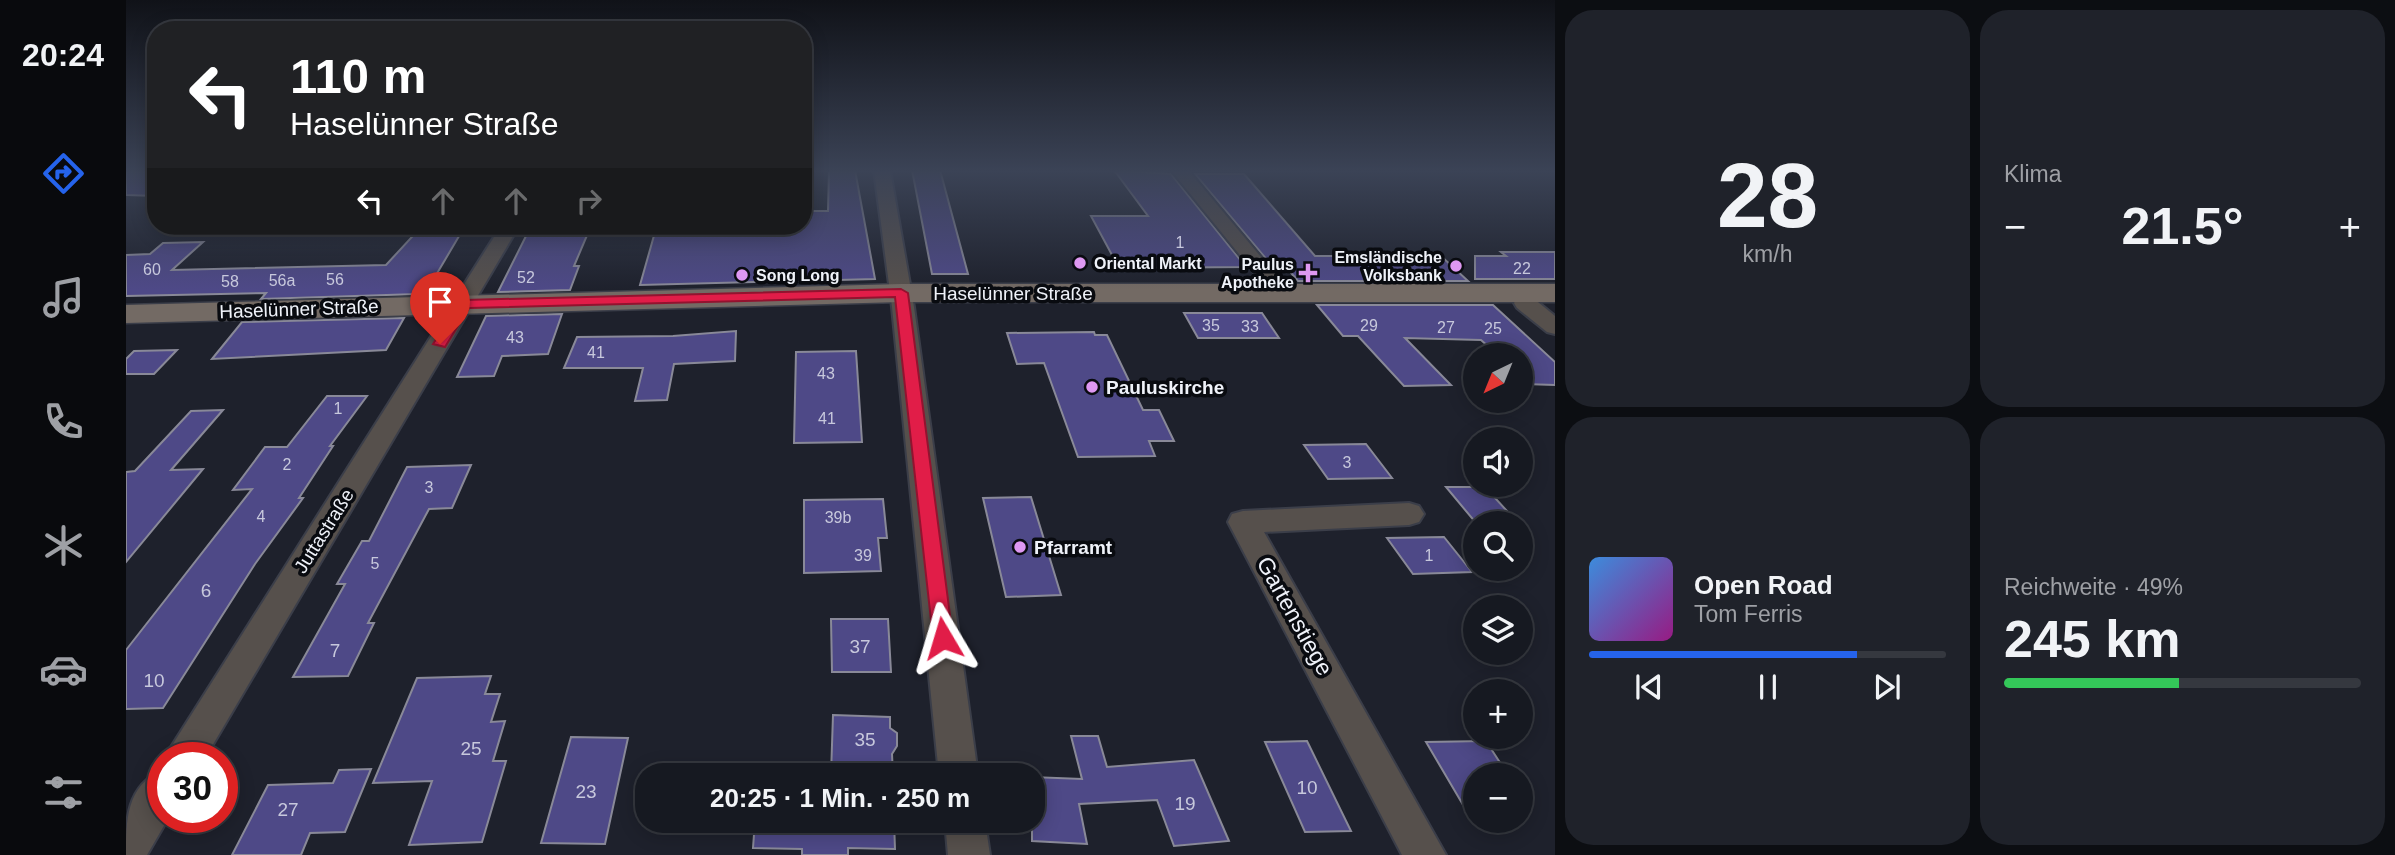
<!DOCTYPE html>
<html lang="de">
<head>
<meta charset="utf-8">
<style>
  body { margin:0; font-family:Arial,sans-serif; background:#1f222a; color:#f1f3f6; height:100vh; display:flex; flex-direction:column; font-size:26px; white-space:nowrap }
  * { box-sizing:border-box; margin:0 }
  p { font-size:23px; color:#9ea0a5 }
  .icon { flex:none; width:38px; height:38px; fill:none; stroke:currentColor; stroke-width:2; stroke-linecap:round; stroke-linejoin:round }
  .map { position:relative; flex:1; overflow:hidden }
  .drawer { display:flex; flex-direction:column; gap:10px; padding:10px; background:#0c0e12; width:840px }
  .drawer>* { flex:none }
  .top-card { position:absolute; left:21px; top:21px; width:665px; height:214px; border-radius:28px; box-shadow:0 4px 18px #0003,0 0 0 2px #35383f; background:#202124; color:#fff; overflow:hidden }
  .needle { width:46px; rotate:223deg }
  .buttons { position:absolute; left:1337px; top:343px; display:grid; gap:14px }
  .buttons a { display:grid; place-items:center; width:70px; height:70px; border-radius:50%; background:#161921; box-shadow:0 4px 18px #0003,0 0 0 2px #35383f; font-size:35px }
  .speed { position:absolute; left:21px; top:742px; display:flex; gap:14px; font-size:35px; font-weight:700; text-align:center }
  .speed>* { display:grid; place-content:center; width:91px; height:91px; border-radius:50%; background:#161921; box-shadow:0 4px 18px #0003,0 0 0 2px #35383f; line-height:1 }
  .speed .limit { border:10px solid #d22; background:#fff; color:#111 }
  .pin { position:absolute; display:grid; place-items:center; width:60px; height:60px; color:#fff; margin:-72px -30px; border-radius:50% 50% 50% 0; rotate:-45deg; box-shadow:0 0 7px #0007 }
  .pin .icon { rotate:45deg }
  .me { position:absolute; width:77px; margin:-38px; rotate:353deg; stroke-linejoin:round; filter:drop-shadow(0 0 5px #0008) }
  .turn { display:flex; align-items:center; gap:24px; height:147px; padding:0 28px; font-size:32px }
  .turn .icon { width:91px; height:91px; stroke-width:2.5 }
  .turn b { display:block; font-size:49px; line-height:60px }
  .lanes { display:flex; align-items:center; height:66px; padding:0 28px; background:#0003; justify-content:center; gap:35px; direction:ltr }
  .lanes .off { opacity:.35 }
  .big { font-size:52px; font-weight:800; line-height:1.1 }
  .drawer .tile { flex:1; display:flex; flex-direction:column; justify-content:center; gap:10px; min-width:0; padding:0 24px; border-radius:28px; background:#1f222a }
  .drawer .dial { align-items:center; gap:0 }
  .dial b { font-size:91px; line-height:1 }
  .song { display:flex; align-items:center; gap:21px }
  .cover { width:84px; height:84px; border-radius:10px; background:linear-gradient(135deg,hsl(210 70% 55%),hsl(310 70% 35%)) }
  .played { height:7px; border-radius:4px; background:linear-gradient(90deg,#2563eb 75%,#35383f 75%) }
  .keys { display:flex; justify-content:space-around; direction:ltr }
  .heat { display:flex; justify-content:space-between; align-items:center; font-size:38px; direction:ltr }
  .charge { height:10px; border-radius:5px; background:linear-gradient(90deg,#34c759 49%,#35383f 0) }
  .drawer .tiles { flex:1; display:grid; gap:10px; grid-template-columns:repeat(2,1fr) }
  .trip { position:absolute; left:509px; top:763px; width:410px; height:70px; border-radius:28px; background:#161921; box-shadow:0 4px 18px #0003,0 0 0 2px #35383f; font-weight:800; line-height:70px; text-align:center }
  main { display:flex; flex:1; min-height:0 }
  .tabs { display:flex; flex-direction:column; width:126px; justify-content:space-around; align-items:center; background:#090a0d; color:#9ea0a5 }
  .tabs .icon { width:49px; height:49px }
  .tabs .active { color:#2563eb }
  .tabs b { font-size:32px; color:#f1f3f6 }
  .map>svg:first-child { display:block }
  .building { fill:#4e4987; stroke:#898998; stroke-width:2 }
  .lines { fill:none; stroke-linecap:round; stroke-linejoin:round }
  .street-casing { stroke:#3b3e49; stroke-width:4 }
  .secondary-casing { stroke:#3b3e49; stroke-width:3 }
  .street { fill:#56504c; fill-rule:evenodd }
  .secondary { fill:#736a64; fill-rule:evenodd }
  .route { fill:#e11d48; stroke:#92132f; stroke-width:2 }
  .poi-dot { fill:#de98f2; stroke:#090b10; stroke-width:2.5 }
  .labels { text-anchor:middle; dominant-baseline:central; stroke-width:7; stroke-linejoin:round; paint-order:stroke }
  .number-label { font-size:16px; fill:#c7c8dc }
  .far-poi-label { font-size:16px; font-weight:bold; fill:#eff2f9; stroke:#090b10; text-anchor:end }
  .street-label { font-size:19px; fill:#eff2f9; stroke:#090b10 }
  .poi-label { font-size:19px; font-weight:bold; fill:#eff2f9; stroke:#090b10; text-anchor:start }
  .near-number-label { font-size:19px; fill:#c7c8dc }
  .near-street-label { font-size:23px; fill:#eff2f9; stroke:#090b10 }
</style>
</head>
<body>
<main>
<nav class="tabs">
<b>20:24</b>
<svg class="icon active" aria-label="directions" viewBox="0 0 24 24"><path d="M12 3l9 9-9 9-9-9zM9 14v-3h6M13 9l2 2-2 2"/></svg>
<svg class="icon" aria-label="music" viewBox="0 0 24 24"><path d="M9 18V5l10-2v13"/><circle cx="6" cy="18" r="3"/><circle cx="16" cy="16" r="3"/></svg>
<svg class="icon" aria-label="phone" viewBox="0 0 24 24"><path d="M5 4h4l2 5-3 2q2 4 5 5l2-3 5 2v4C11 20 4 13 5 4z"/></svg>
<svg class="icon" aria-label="climate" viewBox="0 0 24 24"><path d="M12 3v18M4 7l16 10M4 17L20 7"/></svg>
<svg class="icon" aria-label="car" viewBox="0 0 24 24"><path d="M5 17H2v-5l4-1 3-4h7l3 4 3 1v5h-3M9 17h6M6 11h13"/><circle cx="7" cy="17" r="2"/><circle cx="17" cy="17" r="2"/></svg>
<svg class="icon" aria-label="filters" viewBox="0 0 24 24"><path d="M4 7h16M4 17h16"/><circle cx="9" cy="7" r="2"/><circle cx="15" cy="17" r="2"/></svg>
</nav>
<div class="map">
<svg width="1429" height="855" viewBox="0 0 1429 855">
  <rect width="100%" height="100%" fill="#1e212c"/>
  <g class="building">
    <path d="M 0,170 L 30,170 L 30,196 L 0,195 Z"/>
    <path d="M 703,170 L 729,170 L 749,279 L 514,285 L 529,232 L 543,226 L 677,226 L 677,211 L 702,211 Z"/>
    <path d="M 786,170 L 814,170 L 842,274 L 806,274 Z"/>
    <path d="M 988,170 L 1045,174 L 1120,267 L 993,268 L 965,216 L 1022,216 Z"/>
    <path d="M 1069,174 L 1118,174 L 1189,256 L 1315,256 L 1342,281 L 1172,281 L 1160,267 L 1147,267 Z"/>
    <path d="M 296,226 L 339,226 L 303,287 L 296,287 L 292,294 L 135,299 L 140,293 L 0,296 L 0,255 L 24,254 L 37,243 L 77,242 L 46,270 L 260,265 Z"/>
    <path d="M 405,226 L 465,226 L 448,266 L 453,266 L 444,290 L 372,292 Z"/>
    <path d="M 1375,252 L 1429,252 L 1429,279 L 1349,279 L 1349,256 L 1380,256 Z"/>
    <path d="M 1191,305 L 1367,305 L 1429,362 L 1429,385 L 1395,384 L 1395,355 L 1372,355 L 1355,340 L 1279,338 L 1325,385 L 1278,386 L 1232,336 L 1217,336 Z"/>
    <path d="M 1058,313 L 1136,313 L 1153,338 L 1072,338 Z"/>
    <path d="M 436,314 L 422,354 L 376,356 L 368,376 L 331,377 L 360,316 Z"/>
    <path d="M 278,318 L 260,350 L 86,359 L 116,322 Z"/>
    <path d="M 610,331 L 609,361 L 548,364 L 541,400 L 509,401 L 517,368 L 438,368 L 451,337 L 547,336 Z"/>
    <path d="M 968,332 L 969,335 L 981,335 L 1017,410 L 1033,410 L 1048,441 L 1023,441 L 1029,456 L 952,457 L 918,363 L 891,364 L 881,333 Z"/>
    <path d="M 51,350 L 28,374 L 0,374 L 0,359 L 8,351 Z"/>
    <path d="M 730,351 L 736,442 L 668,443 L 670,352 Z"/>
    <path d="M 201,396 L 241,396 L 204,446 L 207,446 L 173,498 L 177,498 L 129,564 L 37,708 L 0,709 L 0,650 L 126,489 L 107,490 L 139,447 L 161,447 Z"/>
    <path d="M 97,410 L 45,470 L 77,469 L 0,562 L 0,472 L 9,471 L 65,411 Z"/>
    <path d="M 1240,444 L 1266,478 L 1202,479 L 1178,445 Z"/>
    <path d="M 345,465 L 326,508 L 303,509 L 242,623 L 248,623 L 222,676 L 167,677 L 219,584 L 211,584 L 236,541 L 243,541 L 281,467 Z"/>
    <path d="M 1320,487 L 1359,487 L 1392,523 L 1350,523 Z"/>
    <path d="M 905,497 L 935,595 L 880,597 L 857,498 Z"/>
    <path d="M 757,499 L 761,538 L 752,538 L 755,571 L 678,573 L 678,500 Z"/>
    <path d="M 1318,537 L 1346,572 L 1287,574 L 1261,538 Z"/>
    <path d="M 705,619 L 762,619 L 765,672 L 706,672 Z"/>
    <path d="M 365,676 L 359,694 L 374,694 L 365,722 L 379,721 L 367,761 L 380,761 L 356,842 L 283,845 L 306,781 L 247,783 L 291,678 Z"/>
    <path d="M 707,715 L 764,717 L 764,728 L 771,733 L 771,746 L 766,754 L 767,775 L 705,775 Z"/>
    <path d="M 945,736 L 972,736 L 981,767 L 1068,760 L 1103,841 L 1048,846 L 1031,800 L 953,804 L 961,844 L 906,841 L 906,777 L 956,779 Z"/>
    <path d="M 445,737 L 502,738 L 479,844 L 415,843 Z"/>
    <path d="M 1181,741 L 1225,831 L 1179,832 L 1139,742 Z"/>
    <path d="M 1360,741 L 1382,775 L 1349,775 L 1349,815 L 1343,815 L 1300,742 Z"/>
    <path d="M 245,769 L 219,832 L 184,833 L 175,855 L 106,855 L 142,785 L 207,783 L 213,770 Z"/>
    <path d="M 629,821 L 768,821 L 769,849 L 722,848 L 722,855 L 676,855 L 676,849 L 627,848 Z"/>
  </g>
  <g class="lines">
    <defs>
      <g id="street">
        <path d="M 748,170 L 764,170 L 788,307 L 852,775 L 813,775 L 766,307 Z"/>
        <path d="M 1045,170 L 1062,170 L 1161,288 L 1165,292 L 1161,296 L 1147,296 Z"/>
        <path d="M 375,226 L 393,226 L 79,758 L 38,758 Z"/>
        <path d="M 1399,297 L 1407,298 L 1429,316 L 1429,334 L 1421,332 L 1391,308 L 1388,303 L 1391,298 Z"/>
        <path d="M 1283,503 L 1293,506 L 1298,514 L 1293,522 L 1283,525 L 1138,532 L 1320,855 L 1276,855 L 1102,522 L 1106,514 L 1117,511 Z"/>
        <path d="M 37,770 L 37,817 L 43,817 L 21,855 L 0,855 C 0,821 0,785 37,770 Z"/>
        <path d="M 819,821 L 859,821 L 864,855 L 822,855 Z"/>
      </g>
      <path id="secondary" d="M 775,284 L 1429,284 L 1429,302 L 775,302 L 0,323 L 0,305 Z"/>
    </defs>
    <use href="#street" class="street-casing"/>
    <use href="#secondary" class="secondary-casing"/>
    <use href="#street" class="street"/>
    <use href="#secondary" class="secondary"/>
  </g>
  <linearGradient id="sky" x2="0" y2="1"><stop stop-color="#101218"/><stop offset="0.59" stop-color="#3b4356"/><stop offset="1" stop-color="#3b4356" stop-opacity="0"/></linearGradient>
  <rect width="1429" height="290" fill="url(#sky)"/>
  <path class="route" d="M 775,289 L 782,293 L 827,638 L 824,644 L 817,647 L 810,644 L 807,638 L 769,297 L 343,308 L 319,347 L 307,344 L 334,302 L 338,300 Z"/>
  <g class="poi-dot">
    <circle cx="954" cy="263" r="7"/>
    <circle cx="1330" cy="266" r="7"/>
    <path d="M1178.5 262.5h7v7h7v7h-7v7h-7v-7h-7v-7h7z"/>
    <circle cx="616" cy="275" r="7"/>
    <circle cx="966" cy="387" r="7"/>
    <circle cx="894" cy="547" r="7"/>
  </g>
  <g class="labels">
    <g class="number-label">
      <text x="1054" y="242">1</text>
      <text x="1396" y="268">22</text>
      <text x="26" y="269">60</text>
      <text x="400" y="277">52</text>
      <text x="209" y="279">56</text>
      <text x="156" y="280">56a</text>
      <text x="104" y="281">58</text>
      <text x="1085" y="325">35</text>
      <text x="1243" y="325">29</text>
      <text x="1124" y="326">33</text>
      <text x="1320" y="327">27</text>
      <text x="1367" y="328">25</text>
      <text x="389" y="337">43</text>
      <text x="470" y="352">41</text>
      <text x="700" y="373">43</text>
      <text x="212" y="408">1</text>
      <text x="701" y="418">41</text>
      <text x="1221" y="462">3</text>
      <text x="161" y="464">2</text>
      <text x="303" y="487">3</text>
      <text x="135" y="516">4</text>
      <text x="712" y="517">39b</text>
      <text x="737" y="555">39</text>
      <text x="1303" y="555">1</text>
      <text x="249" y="563">5</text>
    </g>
    <g class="far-poi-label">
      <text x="1316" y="257">Emsländische<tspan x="1316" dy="18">Volksbank</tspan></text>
      <text x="968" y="263" text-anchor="start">Oriental Markt</text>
      <text x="1168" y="264">Paulus<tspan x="1168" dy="18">Apotheke</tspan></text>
      <text x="630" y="275" text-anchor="start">Song Long</text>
    </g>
    <g class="street-label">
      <text x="887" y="293">Haselünner Straße</text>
      <text transform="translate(173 309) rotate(-2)">Haselünner Straße</text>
      <text transform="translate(198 531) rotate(-58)">Juttastraße</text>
    </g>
    <g class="poi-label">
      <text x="980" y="387">Pauluskirche</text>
      <text x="908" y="547">Pfarramt</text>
    </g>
    <g class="near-number-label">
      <text x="80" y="590">6</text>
      <text x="734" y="646">37</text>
      <text x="209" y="650">7</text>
      <text x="28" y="680">10</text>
      <text x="739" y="739">35</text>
      <text x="345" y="748">25</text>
      <text x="1181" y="787">10</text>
      <text x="460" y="791">23</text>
      <text x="1059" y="803">19</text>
      <text x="162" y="809">27</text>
    </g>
    <g class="near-street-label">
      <text transform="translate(1169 616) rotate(61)">Gartenstiege</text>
    </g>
  </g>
</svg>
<div class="buttons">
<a><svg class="needle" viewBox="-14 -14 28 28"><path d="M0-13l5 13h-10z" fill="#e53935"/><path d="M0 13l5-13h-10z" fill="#9ea0a5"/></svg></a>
<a><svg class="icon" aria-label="sound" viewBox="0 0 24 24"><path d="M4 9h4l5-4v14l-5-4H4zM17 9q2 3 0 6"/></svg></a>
<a><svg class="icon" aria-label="search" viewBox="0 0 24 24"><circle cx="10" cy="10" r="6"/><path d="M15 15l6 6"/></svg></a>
<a><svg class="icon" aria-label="layers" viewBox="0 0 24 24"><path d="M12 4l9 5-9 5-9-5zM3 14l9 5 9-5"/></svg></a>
<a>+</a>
<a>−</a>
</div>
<div class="speed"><div class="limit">30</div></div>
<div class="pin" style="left:314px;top:344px;background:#d93025"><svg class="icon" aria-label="arrive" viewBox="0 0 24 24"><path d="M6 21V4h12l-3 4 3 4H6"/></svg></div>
<svg class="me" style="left:817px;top:638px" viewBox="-20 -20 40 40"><path d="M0-17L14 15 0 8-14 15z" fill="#e11d48" stroke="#fff" stroke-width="4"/></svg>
<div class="trip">20:25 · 1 Min. · 250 m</div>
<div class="top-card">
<div class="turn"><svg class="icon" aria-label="left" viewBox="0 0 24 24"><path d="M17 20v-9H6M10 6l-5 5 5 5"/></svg><div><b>110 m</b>Haselünner Straße</div></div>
<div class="lanes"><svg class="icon" aria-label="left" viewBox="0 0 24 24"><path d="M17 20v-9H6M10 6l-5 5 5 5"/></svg><svg class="icon off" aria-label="ahead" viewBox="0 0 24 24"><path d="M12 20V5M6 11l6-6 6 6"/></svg><svg class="icon off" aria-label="ahead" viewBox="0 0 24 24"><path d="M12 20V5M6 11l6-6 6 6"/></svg><svg class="icon off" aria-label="right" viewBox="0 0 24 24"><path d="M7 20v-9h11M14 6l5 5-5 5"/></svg></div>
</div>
</div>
<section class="drawer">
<div class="tiles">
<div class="tile dial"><b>28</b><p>km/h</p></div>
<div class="tile"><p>Klima</p>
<div class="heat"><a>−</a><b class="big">21.5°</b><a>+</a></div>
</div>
<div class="tile">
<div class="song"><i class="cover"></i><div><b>Open Road</b><p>Tom Ferris</p></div></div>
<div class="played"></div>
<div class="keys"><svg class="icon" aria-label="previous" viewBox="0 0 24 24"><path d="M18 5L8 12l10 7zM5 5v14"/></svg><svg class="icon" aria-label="pause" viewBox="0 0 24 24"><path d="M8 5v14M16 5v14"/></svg><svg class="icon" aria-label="next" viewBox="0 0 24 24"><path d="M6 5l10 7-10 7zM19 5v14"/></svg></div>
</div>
<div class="tile"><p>Reichweite · 49%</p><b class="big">245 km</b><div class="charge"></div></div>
</div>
</section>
</main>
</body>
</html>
